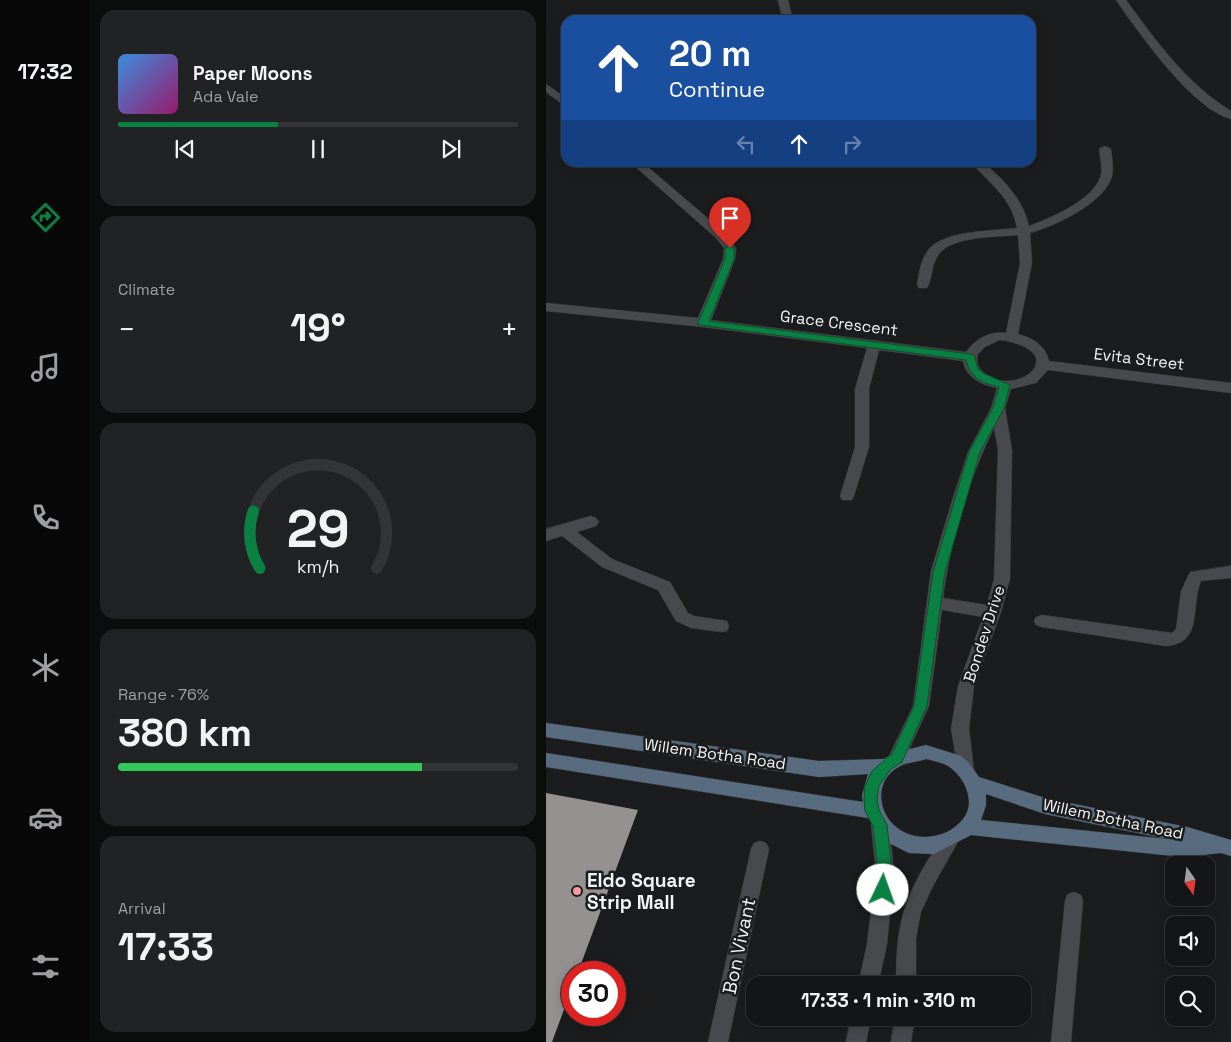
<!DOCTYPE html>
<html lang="en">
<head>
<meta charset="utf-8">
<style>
  body { margin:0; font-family:"Space Grotesk",sans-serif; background:#212223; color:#f1f3f6; height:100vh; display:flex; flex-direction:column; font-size:19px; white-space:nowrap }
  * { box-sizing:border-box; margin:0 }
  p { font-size:16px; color:#9d9fa1 }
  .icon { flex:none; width:28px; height:28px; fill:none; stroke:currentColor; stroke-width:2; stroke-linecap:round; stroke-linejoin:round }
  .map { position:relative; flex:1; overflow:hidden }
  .side { display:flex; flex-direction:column; gap:10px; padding:10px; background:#0b0c0c; width:456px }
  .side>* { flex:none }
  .guide { position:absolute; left:15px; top:15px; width:475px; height:152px; border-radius:15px; box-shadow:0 2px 12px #0003,0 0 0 1px #333435; background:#1a4fa0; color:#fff; overflow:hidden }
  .needle { width:32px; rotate:166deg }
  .controls { position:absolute; left:619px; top:856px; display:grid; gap:10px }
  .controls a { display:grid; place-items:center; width:50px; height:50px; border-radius:10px; background:#141516; box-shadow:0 2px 12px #0003,0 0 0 1px #333435; font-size:25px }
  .speed { position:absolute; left:15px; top:961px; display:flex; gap:10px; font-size:25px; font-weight:700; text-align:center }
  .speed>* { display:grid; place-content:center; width:65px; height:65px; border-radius:50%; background:#141516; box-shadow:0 2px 12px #0003,0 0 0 1px #333435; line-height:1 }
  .speed .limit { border:8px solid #d22; background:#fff; color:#111 }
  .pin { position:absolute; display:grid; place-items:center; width:42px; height:42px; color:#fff; margin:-51px -21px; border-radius:50% 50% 50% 0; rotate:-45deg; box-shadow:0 0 5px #0007 }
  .pin .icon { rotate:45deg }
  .me { position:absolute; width:55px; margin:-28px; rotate:3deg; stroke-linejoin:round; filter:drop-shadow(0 0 4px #0008) }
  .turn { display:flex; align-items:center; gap:18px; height:105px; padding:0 25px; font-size:22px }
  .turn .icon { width:65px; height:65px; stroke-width:2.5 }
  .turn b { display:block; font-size:35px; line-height:42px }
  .lanes { display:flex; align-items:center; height:48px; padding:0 25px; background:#0003; justify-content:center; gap:25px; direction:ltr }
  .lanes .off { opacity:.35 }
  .big { font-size:38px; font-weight:600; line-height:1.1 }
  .side .card { flex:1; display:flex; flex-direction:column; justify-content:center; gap:8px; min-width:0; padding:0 18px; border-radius:15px; background:#212223 }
  .side .dial { align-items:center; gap:0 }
  .dial svg { height:130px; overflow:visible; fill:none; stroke:#333435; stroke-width:7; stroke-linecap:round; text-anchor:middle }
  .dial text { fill:#f1f3f6; stroke:none }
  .song { display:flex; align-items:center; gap:15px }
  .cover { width:60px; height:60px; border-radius:8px; background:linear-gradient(135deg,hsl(210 70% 55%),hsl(320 70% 35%)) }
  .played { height:5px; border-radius:2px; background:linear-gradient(90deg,#0b8043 40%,#333435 40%) }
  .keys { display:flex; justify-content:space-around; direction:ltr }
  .heat { display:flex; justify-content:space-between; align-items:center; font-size:28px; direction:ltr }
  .charge { height:8px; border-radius:4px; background:linear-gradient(90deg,#34c759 76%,#333435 0) }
  .trip { position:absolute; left:200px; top:976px; width:285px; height:50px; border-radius:15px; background:#141516; box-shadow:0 2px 12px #0003,0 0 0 1px #333435; font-weight:600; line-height:50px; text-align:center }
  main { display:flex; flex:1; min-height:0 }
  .tabs { display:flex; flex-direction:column; width:90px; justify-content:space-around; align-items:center; background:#080809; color:#9d9fa1 }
  .tabs .icon { width:35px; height:35px }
  .tabs .selected { color:#0b8043 }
  .tabs b { font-size:22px; color:#f1f3f6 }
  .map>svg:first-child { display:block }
  .building { fill:#969191 }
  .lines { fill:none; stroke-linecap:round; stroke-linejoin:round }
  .street-casing { stroke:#343637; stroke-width:1 }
  .secondary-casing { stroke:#343637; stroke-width:1 }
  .street { fill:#47494c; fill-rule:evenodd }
  .secondary { fill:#596c7f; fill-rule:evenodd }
  .route { fill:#0b8043; stroke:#07532c }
  .poi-dot { fill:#f59b9d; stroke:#1a1c1e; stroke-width:2 }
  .labels { text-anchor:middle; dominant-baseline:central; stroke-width:5; stroke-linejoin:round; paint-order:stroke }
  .street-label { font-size:16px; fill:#f1f3f5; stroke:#1a1c1e }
  .near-poi-label { font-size:19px; font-weight:bold; fill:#f1f3f5; stroke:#1a1c1e; text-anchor:start }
  .near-street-label { font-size:19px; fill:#f1f3f5; stroke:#1a1c1e }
</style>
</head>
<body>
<main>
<nav class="tabs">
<b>17:32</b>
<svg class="icon selected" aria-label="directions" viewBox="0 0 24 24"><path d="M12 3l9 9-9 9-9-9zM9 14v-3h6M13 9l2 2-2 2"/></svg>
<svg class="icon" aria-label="music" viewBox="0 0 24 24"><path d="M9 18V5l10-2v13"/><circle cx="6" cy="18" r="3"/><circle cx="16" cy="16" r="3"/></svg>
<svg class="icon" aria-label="phone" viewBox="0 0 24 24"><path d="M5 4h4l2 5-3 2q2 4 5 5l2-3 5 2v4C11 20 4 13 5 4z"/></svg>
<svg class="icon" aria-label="climate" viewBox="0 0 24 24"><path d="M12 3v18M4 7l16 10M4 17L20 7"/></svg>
<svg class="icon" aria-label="car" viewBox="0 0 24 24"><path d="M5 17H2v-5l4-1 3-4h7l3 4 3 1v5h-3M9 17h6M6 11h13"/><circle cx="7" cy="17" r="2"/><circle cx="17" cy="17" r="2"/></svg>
<svg class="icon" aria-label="filters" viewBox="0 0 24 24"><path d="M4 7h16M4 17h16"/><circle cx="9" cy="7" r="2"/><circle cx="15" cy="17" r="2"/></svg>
</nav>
<section class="side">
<div class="card">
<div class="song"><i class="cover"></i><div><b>Paper Moons</b><p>Ada Vale</p></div></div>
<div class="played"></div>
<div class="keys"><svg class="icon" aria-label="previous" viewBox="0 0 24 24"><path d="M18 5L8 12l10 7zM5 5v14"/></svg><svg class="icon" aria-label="pause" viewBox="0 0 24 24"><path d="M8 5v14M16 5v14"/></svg><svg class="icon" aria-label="next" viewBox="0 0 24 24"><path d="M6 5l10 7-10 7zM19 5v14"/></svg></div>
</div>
<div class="card"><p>Climate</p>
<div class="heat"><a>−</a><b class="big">19°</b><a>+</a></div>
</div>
<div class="card dial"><svg viewBox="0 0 100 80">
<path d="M14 69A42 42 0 1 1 86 69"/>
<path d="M14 69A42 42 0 0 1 10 34" stroke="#0b8043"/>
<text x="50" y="56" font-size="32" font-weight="700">29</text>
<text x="50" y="72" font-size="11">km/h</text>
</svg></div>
<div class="card"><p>Range · 76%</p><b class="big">380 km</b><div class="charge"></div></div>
<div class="card"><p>Arrival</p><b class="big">17:33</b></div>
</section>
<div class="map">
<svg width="685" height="1042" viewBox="0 0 685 1042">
  <rect width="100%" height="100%" fill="#1a1c1e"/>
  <path class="building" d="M 0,793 L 92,810 L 32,972 L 26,972 L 26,988 L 6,1042 L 0,1042 Z"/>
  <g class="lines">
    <defs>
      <g id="street">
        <path d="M 232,0 L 242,0 L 247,20 L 237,20 Z"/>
        <path d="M 570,0 L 580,0 C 611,42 640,83 685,111 L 685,119 C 646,109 593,33 570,0 Z"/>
        <path d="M 0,84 L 20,98 L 20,107 L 0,92 Z"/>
        <path d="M 559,146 L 565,149 C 566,158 568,168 566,176 C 559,203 509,226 484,233 L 486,263 L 472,334 C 487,338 500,346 503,361 L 685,383 L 685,393 L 502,370 L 490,383 L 465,389 L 459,408 L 466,450 L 464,579 L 455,612 L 428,686 L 423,729 L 428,770 L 425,775 L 419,778 L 413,775 L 405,729 L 412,686 L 437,617 L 396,610 L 383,706 L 357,763 L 351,765 L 345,763 L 342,758 L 367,706 L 385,571 L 405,504 L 422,452 L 445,408 L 451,388 C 436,385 420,378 417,361 L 333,350 L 323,389 L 323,447 L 308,496 L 306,500 L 296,500 L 294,496 L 309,447 L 309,389 L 321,348 L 157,327 L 0,311 L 0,303 L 152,318 L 177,259 L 178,248 L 170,238 L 84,162 L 96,162 L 178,232 L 190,248 L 189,259 L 165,320 L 420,352 C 428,340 444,330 460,333 L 474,263 L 472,235 C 452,237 406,236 393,254 C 385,264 387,278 381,288 L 373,288 L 371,285 C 373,272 375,258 384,248 C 401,230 448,231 471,228 C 465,196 444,185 425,162 L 437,162 C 457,179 477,199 483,226 C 504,218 543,202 553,180 C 558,171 554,159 553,149 ZM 454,340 C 529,351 470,401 437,372 C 431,367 430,361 432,354 L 439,347 ZM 448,428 L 452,450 L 448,579 L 441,605 L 397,598 C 404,543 423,478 448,428 Z"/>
        <path d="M 45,516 L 50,518 L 53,522 L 50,526 L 31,532 L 66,559 L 124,582 L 142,613 L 148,616 L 181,621 L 183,626 L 181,631 L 175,632 L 145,628 L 130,621 L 112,590 L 56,567 L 16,536 L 0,541 L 0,529 Z"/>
        <path d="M 685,566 L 685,578 L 655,581 C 644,608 658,643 620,646 L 496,627 L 490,625 L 488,621 L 490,617 L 496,615 L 626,633 L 630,629 L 635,591 L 644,572 Z"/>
        <path d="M 334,817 L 340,819 L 343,825 L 348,871 L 341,944 L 332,985 L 312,985 L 321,944 L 330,871 L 325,825 L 328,819 Z"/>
        <path d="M 404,832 L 410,834 L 413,840 L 387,886 L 375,912 L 370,938 L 370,985 L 350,985 C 350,930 355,903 385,855 C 390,846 394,835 404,832 Z"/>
        <path d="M 214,841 L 220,843 L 223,849 L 182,1042 L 162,1042 L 205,849 L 208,843 Z"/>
        <path d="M 528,892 L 535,895 L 537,901 L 525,1042 L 505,1042 L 519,901 L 521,895 Z"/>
        <path d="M 305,1018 L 325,1018 L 320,1042 L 300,1042 Z"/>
        <path d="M 349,1018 L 369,1018 L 365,1042 L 345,1042 Z"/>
      </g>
      <path id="secondary" d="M 0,723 L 273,761 L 338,759 L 348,753 L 380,745 L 415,756 L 423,763 L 433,777 L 499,798 L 641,827 L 685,840 L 685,856 L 675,853 L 637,857 L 425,835 L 388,854 L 363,853 L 337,840 L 322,818 L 0,767 L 0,753 L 317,802 L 316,796 L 322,774 L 273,777 L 0,737 ZM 380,759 C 387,761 396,762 402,766 C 418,776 431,802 417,819 C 399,842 362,843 344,821 C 330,803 332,777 354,766 C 362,762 372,762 380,759 ZM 440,794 L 499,814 L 621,839 L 435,820 L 440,805 Z"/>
    </defs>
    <use href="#street" class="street-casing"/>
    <use href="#secondary" class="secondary-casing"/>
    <use href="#street" class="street"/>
    <use href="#secondary" class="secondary"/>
  </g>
  <path class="route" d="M 184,245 L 188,248 L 188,259 L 163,321 L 424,354 L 428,355 L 432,369 L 437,373 L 464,385 L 458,408 L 434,452 L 399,572 L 381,706 L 356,762 L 344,770 L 333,786 L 331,799 L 333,810 L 341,825 L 346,871 L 342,894 L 337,896 L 332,894 L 330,890 L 332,871 L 327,826 L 319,811 L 318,799 L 319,786 L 326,771 L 346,754 L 368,706 L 387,572 L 423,452 L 447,408 L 453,387 C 436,383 425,379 420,360 L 153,325 L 152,323 L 179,259 L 179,248 Z"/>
  <circle class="poi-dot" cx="31" cy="891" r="5"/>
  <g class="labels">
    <g class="street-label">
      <text transform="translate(293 323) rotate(7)">Grace Crescent</text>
      <text transform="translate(593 359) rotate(7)">Evita Street</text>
      <text transform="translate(438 634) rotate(-72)">Bondev Drive</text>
      <text transform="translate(169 754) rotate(8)">Willem Botha Road</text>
      <text transform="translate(567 819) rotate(12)">Willem Botha Road</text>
    </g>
    <g class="near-poi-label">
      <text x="41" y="880">Eldo Square<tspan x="41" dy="22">Strip Mall</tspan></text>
    </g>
    <g class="near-street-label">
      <text transform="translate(193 946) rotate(-78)">Bon Vivant</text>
    </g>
  </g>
</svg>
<div class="controls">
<a><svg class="needle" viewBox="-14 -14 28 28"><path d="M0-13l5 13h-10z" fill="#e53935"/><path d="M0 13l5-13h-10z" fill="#9d9fa1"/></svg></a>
<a><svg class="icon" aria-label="sound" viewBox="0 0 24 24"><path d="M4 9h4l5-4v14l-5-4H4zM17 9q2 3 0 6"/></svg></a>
<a><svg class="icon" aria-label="search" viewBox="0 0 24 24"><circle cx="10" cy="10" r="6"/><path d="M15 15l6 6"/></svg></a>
</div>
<div class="speed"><div class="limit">30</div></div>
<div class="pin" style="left:184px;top:248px;background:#d93025"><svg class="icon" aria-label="arrive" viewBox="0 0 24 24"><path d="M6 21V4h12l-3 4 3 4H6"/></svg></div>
<svg class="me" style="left:337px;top:890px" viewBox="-20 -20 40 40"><circle r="19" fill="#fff"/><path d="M0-13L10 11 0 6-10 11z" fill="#0b8043"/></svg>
<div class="trip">17:33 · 1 min · 310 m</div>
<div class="guide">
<div class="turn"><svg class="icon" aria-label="ahead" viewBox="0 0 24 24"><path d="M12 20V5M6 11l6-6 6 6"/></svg><div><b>20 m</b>Continue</div></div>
<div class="lanes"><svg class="icon off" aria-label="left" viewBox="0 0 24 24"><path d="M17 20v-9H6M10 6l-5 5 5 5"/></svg><svg class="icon" aria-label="ahead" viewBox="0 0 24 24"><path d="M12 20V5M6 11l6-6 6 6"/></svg><svg class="icon off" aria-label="right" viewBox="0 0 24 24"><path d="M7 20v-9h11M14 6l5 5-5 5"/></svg></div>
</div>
</div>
</main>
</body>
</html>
